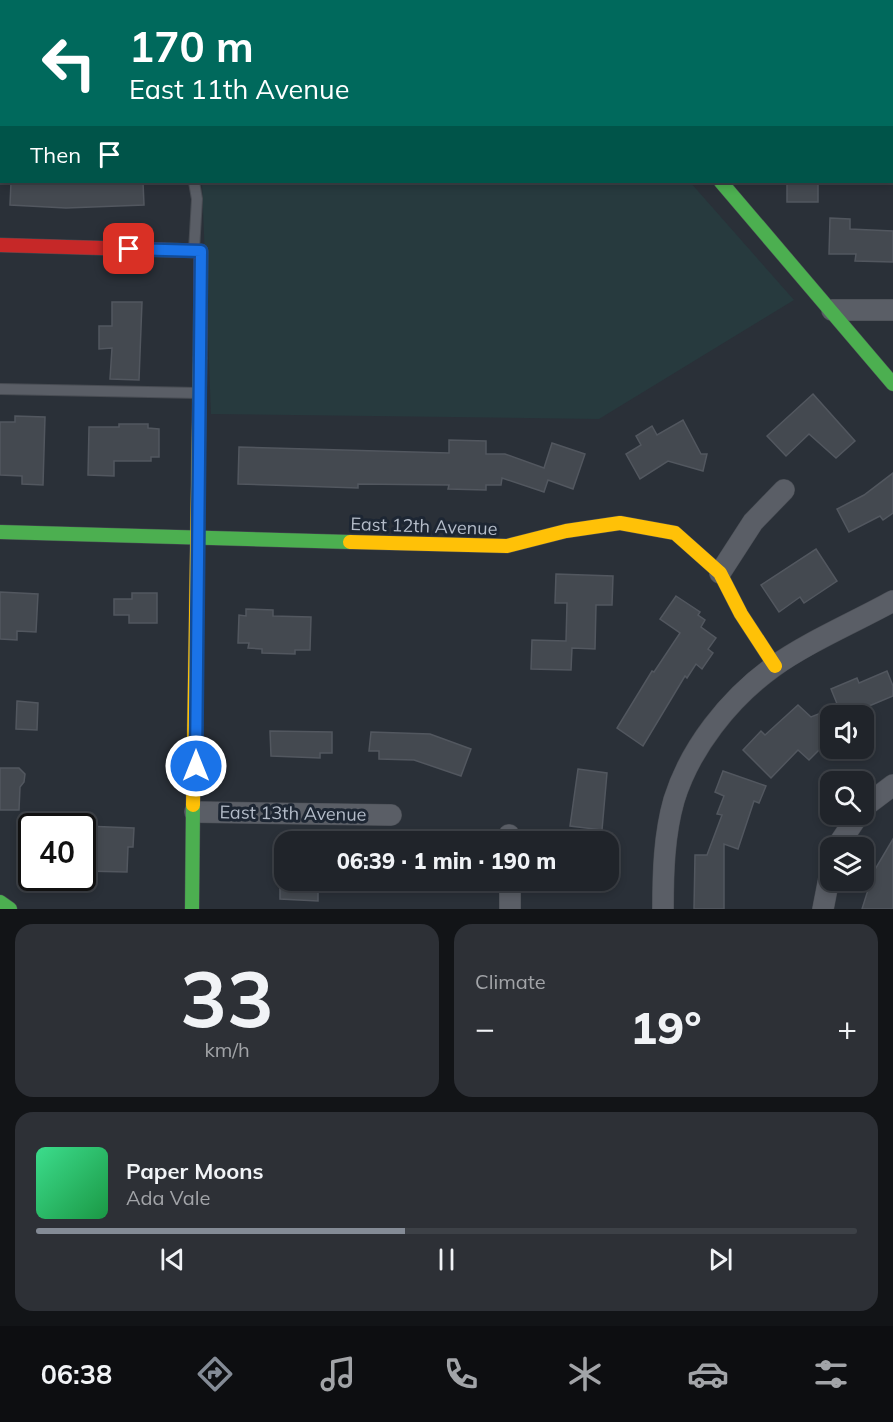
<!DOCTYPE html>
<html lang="en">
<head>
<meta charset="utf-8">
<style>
  body { margin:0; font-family:Mulish,sans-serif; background:#2d3036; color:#f1f3f6; height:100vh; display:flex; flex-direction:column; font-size:22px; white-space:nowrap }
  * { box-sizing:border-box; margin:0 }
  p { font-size:20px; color:#a2a4a8 }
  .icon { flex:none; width:33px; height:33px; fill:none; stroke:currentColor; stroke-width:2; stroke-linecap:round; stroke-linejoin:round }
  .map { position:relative; height:909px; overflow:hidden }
  .details { display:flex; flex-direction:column; gap:15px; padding:15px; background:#121417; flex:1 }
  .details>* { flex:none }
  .top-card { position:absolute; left:0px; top:0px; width:894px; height:183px; box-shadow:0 3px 9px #0003,0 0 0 2px #3d4147; background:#00695c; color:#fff; overflow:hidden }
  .buttons { position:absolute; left:820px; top:705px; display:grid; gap:12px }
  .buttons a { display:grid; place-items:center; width:54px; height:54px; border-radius:12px; background:#20242a; box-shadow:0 3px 9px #0003,0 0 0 2px #3d4147; font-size:30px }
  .speed { position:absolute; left:18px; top:813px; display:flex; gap:12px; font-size:30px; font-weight:700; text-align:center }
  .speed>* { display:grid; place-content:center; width:78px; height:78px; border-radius:50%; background:#20242a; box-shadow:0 3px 9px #0003,0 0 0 2px #3d4147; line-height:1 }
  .speed .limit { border:3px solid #111; border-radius:9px; background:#fff; color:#111 }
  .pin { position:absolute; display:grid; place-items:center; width:51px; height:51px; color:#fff; margin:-26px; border-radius:12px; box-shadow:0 3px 9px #0006 }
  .me { position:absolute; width:66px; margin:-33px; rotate:0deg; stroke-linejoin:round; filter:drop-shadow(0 0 4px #0008) }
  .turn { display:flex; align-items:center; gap:21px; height:126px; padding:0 30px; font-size:27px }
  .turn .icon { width:78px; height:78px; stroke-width:2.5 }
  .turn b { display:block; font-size:42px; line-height:51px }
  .then { display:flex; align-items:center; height:57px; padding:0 30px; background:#0003; gap:12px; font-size:22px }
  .big { font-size:45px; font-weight:800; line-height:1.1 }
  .details .tile { flex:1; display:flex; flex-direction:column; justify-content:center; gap:9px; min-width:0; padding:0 21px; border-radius:18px; background:#2d3036 }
  .details .dial { align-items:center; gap:0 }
  .dial b { font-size:78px; line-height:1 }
  .song { display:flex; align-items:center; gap:18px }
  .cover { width:72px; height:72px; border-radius:9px; background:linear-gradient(135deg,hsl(150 70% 55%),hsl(140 70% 35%)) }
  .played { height:6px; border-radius:3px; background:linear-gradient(90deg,#848b96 45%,#3d4147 45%) }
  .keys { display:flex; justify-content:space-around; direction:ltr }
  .heat { display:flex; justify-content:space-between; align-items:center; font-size:33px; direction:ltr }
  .details .tiles { flex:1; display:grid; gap:15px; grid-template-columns:1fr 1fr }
  .tile:last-child { grid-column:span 2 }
  .trip { position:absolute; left:274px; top:831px; width:345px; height:60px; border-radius:18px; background:#20242a; box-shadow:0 3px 9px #0003,0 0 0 2px #3d4147; font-weight:800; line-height:60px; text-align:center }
  .menu { display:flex; height:96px; justify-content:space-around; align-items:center; background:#0d0e11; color:#a2a4a8 }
  .menu .icon { width:42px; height:42px }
  .menu .on { color:#848b96 }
  .menu b { font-size:27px; color:#f1f3f6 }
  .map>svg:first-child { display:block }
  .green { fill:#273a3e }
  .building { fill:#444950; stroke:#52575f; stroke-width:1.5 }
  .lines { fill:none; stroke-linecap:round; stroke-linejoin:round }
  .lane-casing { stroke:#484c53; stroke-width:12 }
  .street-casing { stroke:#484c53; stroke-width:22 }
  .fast-casing { stroke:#484c53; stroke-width:15 }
  .slow-casing { stroke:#484c53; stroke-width:15 }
  .jam-casing { stroke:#484c53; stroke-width:15 }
  .lane { stroke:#5a5e66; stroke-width:10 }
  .street { stroke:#5a5e66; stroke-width:21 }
  .fast { stroke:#4caf50; stroke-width:14 }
  .slow { stroke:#ffc107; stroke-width:14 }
  .jam { stroke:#c62828; stroke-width:14 }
  .route-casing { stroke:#114b97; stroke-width:15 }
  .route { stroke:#1a73e8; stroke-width:10 }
  .labels { text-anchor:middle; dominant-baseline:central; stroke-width:6; stroke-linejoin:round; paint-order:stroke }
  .street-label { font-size:18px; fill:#b4bcc9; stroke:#1d2633 }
</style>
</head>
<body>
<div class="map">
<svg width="893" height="909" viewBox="0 0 893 909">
  <rect width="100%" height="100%" fill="#2a3038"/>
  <g class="green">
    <path d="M 177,0 L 470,0 L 476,1 L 177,2 Z"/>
    <path d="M 202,182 L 690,182 L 794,300 L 599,419 L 211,414 Z"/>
  </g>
  <g class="building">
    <path d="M 11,182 L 143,182 L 144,205 L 66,208 L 10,205 Z"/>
    <rect x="787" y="182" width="31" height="20"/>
    <path d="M 830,218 L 850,219 L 850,229 L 893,231 L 893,262 L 855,261 L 856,254 L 829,254 Z"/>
    <path d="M 112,302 L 142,302 L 139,380 L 110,379 L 112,348 L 99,349 L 99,326 L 112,326 Z"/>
    <path d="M 813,394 L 855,441 L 836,458 L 809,434 L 786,456 L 767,436 Z"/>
    <path d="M 15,416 L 45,417 L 43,485 L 22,484 L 22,476 L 0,475 L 0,422 L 15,422 Z"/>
    <path d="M 683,420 L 701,454 L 707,454 L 703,471 L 668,461 L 640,479 L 626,454 L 641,445 L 636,436 L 652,426 L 657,435 Z"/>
    <path d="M 119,424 L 148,424 L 148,428 L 159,429 L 159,457 L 151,457 L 151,461 L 114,461 L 114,476 L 88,475 L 89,427 L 119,427 Z"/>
    <path d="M 449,440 L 486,441 L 486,454 L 505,454 L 544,468 L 552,443 L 585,454 L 573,489 L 548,480 L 544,492 L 502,478 L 501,485 L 486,485 L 486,490 L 448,489 L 449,485 L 358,484 L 358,488 L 238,484 L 239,447 L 449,453 Z"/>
    <path d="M 893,473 L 893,513 L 883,520 L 880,516 L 849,532 L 837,509 L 864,495 Z"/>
    <path d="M 816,549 L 837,581 L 804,603 L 800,597 L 779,612 L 761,585 Z"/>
    <path d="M 556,574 L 613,576 L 612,605 L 596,605 L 595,649 L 572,648 L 571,670 L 531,669 L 532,640 L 566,641 L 567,603 L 555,603 Z"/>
    <path d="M 0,592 L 38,594 L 36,632 L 17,631 L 17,640 L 0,639 Z"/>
    <path d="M 132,593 L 157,593 L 157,623 L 129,623 L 129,615 L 114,615 L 114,599 L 132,599 Z"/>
    <path d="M 676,596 L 700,612 L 698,615 L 705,620 L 701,627 L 716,638 L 708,649 L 713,653 L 702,669 L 696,664 L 687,678 L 685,676 L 643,746 L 617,728 L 652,671 L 654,672 L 680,633 L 660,619 Z"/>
    <path d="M 246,609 L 273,610 L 273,616 L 311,617 L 310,650 L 295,650 L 295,654 L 262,653 L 262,649 L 248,648 L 249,643 L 238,643 L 239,615 L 246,616 Z"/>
    <path d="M 887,671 L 893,686 L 893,696 L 869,706 L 872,716 L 842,716 L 831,689 L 857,678 L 859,683 Z"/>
    <path d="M 17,701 L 38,703 L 37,730 L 16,729 Z"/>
    <path d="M 798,705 L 811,717 L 831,709 L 831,738 L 809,760 L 798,750 L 771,778 L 743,750 L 761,731 L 765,735 Z"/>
    <path d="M 270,731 L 332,732 L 332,753 L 320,753 L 320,758 L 271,756 Z"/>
    <path d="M 371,732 L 430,734 L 471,749 L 461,776 L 414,760 L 379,759 L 379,751 L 369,751 Z"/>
    <path d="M 0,768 L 19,768 L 25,774 L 24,782 L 20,787 L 19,810 L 0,810 Z"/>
    <path d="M 578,769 L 607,773 L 602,830 L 570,826 Z"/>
    <path d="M 723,771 L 766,786 L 759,803 L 754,801 L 738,849 L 724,844 L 724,909 L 694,909 L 695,855 L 707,855 L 722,815 L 717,814 L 724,796 L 715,792 Z"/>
    <path d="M 85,826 L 134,828 L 133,847 L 128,847 L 127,872 L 84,871 Z"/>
    <path d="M 893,839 L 893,909 L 862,909 L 874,871 Z"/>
    <path d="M 280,880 L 318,880 L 318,901 L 280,899 Z"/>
  </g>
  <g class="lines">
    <defs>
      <g id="lane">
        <path d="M 0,142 L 2,142"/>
        <path d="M 892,149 L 893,149"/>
        <path d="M 194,182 L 197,199 L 194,250"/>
        <path d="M 0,389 L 198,393"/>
      </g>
      <g id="street">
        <path d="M 832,310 L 893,310"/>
        <path d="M 720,573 L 753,522 L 784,490"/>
        <path d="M 864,807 L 893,785"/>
        <path d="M 195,812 L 391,815"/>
        <path d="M 509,835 L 509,842"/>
        <path d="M 836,848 L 859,814"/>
        <path d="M 510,880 L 510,909"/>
        <path d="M 663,909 C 663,873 664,835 674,800 C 690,748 729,699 773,667 C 808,642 855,622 893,601"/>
        <path d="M 823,909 L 831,868"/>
      </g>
      <g id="fast">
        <path d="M 527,0 L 529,2"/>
        <path d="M 721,182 L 893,384"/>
        <path d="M 0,532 L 350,542"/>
        <path d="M 0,902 L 10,909"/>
        <path d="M 192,909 L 193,805"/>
      </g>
      <g id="slow">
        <path d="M 350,542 L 507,546 L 566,531 L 620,523 L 675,533 L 720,573 L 741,614 L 775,666"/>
        <path d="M 193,805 L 200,358"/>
      </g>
      <path id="jam" d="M 0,245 L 201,251 L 200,358"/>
    </defs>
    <use href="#lane" class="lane-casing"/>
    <use href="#street" class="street-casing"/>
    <use href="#fast" class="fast-casing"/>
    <use href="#slow" class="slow-casing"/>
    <use href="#jam" class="jam-casing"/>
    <use href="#lane" class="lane"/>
    <use href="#street" class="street"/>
    <use href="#fast" class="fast"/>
    <use href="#slow" class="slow"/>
    <use href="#jam" class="jam"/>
  </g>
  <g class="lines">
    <defs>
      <path id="route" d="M 129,249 L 201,251 L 196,766"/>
    </defs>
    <use href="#route" class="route-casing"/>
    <use href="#route" class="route"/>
  </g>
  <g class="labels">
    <g class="street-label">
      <text transform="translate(424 526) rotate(2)">East 12th Avenue</text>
      <text transform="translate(293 813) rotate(1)">East 13th Avenue</text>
    </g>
  </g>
</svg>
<div class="buttons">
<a><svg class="icon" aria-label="sound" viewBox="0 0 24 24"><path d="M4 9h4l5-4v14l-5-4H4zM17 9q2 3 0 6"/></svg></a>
<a><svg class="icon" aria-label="search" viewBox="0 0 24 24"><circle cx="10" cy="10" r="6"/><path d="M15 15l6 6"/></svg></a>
<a><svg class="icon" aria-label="layers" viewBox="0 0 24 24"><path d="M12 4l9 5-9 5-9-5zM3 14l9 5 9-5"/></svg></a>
</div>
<div class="speed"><div class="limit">40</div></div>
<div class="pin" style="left:129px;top:249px;background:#d93025"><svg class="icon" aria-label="arrive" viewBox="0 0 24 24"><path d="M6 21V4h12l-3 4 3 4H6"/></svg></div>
<svg class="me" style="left:196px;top:766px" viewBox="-20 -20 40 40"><circle r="17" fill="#1a73e8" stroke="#fff" stroke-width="3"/><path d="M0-11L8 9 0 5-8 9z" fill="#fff"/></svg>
<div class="trip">06:39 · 1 min · 190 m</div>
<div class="top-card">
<div class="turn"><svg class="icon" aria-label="left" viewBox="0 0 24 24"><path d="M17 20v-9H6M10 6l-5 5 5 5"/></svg><div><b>170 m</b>East 11th Avenue</div></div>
<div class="then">Then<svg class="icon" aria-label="arrive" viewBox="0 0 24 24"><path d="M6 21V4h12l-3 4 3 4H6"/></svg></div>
</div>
</div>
<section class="details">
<div class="tiles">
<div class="tile dial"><b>33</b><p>km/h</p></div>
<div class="tile"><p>Climate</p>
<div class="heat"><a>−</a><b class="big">19°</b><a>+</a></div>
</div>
<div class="tile">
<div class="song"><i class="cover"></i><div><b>Paper Moons</b><p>Ada Vale</p></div></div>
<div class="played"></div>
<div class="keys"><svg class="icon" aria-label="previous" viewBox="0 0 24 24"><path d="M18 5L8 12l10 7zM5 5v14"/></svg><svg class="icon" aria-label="pause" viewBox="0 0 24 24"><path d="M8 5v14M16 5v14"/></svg><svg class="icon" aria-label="next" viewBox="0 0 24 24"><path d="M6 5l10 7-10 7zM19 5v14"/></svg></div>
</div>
</div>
</section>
<nav class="menu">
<b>06:38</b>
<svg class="icon on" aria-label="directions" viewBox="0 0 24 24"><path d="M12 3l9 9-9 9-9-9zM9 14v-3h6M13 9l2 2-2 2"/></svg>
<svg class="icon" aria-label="music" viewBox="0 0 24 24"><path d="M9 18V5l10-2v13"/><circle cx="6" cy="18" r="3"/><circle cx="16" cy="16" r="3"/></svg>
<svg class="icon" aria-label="phone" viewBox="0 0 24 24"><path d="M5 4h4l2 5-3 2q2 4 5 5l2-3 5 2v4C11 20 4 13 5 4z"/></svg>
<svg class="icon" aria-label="climate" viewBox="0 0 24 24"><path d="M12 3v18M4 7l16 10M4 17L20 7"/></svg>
<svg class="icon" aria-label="car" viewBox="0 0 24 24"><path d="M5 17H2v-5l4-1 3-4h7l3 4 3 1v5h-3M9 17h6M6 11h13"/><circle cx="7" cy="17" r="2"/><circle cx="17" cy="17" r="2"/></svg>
<svg class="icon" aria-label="filters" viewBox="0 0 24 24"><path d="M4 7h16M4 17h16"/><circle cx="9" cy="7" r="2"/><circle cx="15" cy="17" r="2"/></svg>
</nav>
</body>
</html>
